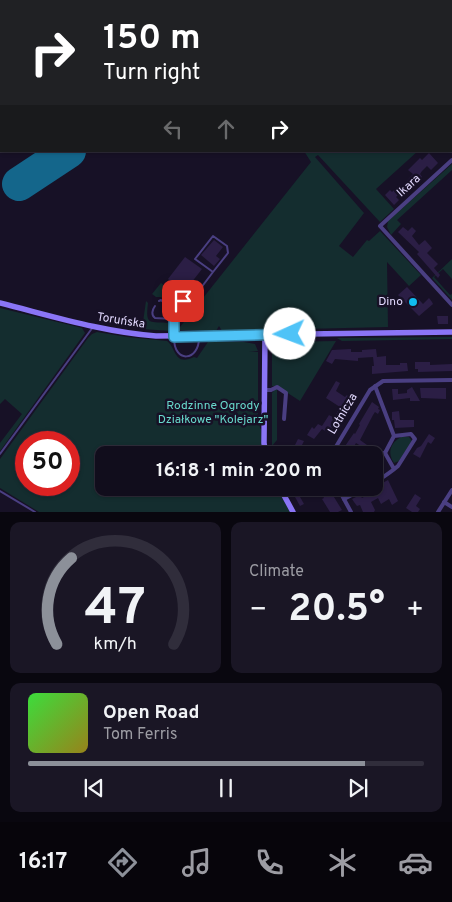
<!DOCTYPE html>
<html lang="en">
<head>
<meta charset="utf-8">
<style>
  body { margin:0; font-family:Overpass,sans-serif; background:#1a1625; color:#f1f3f6; height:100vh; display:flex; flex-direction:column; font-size:19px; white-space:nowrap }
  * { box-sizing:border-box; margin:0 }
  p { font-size:16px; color:#9c9ca3 }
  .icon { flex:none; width:28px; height:28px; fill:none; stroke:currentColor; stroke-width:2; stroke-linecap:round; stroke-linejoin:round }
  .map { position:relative; height:512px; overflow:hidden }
  .sheet { display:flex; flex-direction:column; gap:10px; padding:10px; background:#09070f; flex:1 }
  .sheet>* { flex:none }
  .banner { position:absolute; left:0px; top:0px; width:452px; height:152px; box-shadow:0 1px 4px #0004,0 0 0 1px #302d3b; background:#202124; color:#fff; overflow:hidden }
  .speed { position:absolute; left:15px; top:431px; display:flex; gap:10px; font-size:25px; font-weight:700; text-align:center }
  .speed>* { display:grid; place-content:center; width:65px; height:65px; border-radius:50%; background:#110d1c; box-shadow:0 1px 4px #0004,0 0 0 1px #302d3b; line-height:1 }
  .speed .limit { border:8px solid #d22; background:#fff; color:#111 }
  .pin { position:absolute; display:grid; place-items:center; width:42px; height:42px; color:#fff; margin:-21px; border-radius:10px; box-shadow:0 2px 8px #0006 }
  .me { position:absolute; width:55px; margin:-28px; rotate:268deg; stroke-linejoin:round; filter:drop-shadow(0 0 4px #0008) }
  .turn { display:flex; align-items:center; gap:18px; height:105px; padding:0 20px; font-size:22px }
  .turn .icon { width:65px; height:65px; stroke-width:2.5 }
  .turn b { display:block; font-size:35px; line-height:42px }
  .lanes { display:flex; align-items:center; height:48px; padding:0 20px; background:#0003; justify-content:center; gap:25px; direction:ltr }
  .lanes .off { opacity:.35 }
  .big { font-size:38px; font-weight:700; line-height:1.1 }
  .sheet .card { flex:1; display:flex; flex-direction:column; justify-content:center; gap:8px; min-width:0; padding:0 18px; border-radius:10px; background:#1a1625 }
  .sheet .dial { align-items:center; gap:0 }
  .dial svg { height:130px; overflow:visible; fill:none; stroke:#302d3b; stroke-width:7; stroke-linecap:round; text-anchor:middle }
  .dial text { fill:#f1f3f6; stroke:none }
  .song { display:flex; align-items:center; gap:15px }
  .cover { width:60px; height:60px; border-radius:8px; background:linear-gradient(135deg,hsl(120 70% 55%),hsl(50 70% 35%)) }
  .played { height:5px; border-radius:2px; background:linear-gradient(90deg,#8c9099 85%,#302d3b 85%) }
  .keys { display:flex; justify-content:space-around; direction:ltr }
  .heat { display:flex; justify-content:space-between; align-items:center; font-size:28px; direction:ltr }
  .sheet .tiles { flex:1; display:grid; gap:10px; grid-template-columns:1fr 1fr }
  .card:last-child { grid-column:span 2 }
  .trip { position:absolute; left:95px; top:446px; width:288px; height:50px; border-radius:10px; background:#110d1c; box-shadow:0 1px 4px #0004,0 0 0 1px #302d3b; font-weight:700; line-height:50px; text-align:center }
  .tab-bar { display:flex; height:80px; justify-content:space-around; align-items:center; background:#07050b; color:#9c9ca3 }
  .tab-bar .icon { width:35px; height:35px }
  .tab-bar .active { color:#8c9099 }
  .tab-bar b { font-size:22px; color:#f1f3f6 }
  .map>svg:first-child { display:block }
  .green { fill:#142d2f; fill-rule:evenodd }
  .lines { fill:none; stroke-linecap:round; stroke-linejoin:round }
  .runway { stroke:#14668b; stroke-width:34 }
  .building { fill:#2b1e45 }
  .lane { stroke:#4a3f82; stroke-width:2 }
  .street { stroke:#4a3f82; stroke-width:4 }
  .secondary { stroke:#8a75f6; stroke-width:5.5 }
  .route-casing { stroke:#337fa1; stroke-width:12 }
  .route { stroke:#4fc3f7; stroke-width:9 }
  .poi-dot { fill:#10bcf0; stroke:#171126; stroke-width:2 }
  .labels { text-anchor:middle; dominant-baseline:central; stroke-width:5; stroke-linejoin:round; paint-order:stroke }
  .street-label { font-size:12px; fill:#e1d8fd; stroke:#171126 }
  .poi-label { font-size:12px; fill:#e1d8fd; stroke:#171126; text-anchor:end }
  .park-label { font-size:12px; fill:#68d9cc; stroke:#171126 }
</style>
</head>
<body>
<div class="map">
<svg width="452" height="512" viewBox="0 0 452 512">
  <rect width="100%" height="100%" fill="#171126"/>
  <g class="green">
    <path d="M 304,151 L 418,151 L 376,189 L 394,209 L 380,222 L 318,155 L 315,157 L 364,213 L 339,246 L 353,257 L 367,240 L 369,241 L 380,231 L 421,275 L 409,286 L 387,262 L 388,327 L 303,329 L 299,325 L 295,329 L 225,331 L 222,331 L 219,326 L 216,331 L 179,330 L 178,327 L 180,327 L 311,162 Z"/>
    <path d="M 452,164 L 452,170 L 397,220 L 401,224 L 391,235 L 387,227 L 388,221 Z"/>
    <path d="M 452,259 L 452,279 L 443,269 L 434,277 L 450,295 L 452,294 L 452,300 L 432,278 Z"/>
    <path d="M 161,283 L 178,296 L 171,305 L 161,297 L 156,297 L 152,294 Z"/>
    <path d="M 146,301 L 148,303 C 145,327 150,321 170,323 L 172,327 L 171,331 L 142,329 Z"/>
    <path d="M 0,308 L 82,328 L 85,333 L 0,451 L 0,443 L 22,414 L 5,399 L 0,404 Z"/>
    <path d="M 97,332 L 127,337 L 167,341 C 176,347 174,367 194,357 L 197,358 L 208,342 L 244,342 L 255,344 L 258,351 L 249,352 L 258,352 L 258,414 L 256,418 L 259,421 L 260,428 L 261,429 L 263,455 L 104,455 L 104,488 L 277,488 L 290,512 L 39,512 L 0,488 L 0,459 L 88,338 L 92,334 ZM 26,442 L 69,442 L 69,485 L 26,485 Z"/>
    <path d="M 452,337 L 452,339 L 342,341 L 337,338 Z"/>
    <path d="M 336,341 L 300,401 L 277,386 L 272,386 L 272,349 L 276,343 L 283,342 Z"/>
    <path d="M 275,389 L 277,389 L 277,440 L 272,446 L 272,393 Z"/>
    <path d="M 401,437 L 409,437 L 412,441 L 399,461 L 394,463 C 387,453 390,443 401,437 Z"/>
  </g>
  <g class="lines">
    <g class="runway">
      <path d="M 94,0 L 95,1"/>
      <path d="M 45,1 L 45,0"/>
      <path d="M 19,184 L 69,151"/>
    </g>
  </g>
  <g class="building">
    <path d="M 429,153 L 438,163 L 431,170 L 427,166 L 422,171 L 420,174 L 422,177 L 409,190 L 405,193 L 403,190 L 396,197 L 399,200 L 394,205 L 385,195 L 390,190 L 392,192 L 395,189 L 396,191 L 403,185 L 413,174 L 408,170 L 420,158 L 422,160 Z"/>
    <path d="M 403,227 L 408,231 L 412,227 L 416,231 L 412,236 L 419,245 L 425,240 L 432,248 L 427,253 L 438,264 L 434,268 L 440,275 L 438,278 L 417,254 L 419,252 L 398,232 Z"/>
    <path d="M 214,240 L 223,247 L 216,256 L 220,259 L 214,266 L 201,255 Z"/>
    <path d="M 185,257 L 202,269 L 184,292 L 168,279 Z"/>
    <path d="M 407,287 L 423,304 L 429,298 L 432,302 L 433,304 L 419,316 L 398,295 Z"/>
    <path d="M 437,316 L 448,316 L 448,324 L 438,324 Z"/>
    <path d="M 351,349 L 351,352 L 362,352 L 362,350 L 376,349 L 377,357 L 386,356 L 386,365 L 400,365 L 400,363 L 407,363 L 408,371 L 372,374 L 372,366 L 374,366 L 373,357 L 358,358 L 358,361 L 335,359 L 332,364 L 326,361 L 332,350 Z"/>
    <path d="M 415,362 L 430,362 L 430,365 L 452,364 L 452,371 L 418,372 L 418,369 L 415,369 Z"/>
    <path d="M 336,381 L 340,383 L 336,391 L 345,397 L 347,395 L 354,402 L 340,422 L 334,418 L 340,407 L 326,398 Z"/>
    <path d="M 412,387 L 420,401 L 410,401 L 410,398 L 393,400 L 392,389 L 398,389 L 398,394 L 407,393 L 407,390 Z"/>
    <path d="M 420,388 L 446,388 L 446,399 L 421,398 Z"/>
    <path d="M 372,402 L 379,407 L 378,409 L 380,410 L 378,414 L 375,412 L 373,415 L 360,440 L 367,445 L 364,448 L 356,443 L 349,455 L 346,455 L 341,452 L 354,433 L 355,434 L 360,425 L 359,424 Z"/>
    <path d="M 399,411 L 400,420 L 414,420 L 414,427 L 395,428 L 394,420 L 392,420 L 392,412 Z"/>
    <path d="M 329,415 L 336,419 L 331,426 L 337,429 L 333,436 L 322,429 L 314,439 L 307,435 L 312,427 L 314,429 L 318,424 L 322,426 Z"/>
    <path d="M 429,434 L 435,438 L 431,444 L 428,442 L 420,458 L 413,454 L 417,448 L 421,446 Z"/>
    <path d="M 298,439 L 304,441 L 297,455 L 295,455 L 291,453 Z"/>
    <path d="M 388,480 L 398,501 L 392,505 L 389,499 L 381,504 L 378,498 L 371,502 L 375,510 L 374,512 L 363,512 L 360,505 L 357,506 L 354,502 L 352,499 L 360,495 L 362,498 L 377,490 L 375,487 Z"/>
    <path d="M 290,488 L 295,488 L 304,504 L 300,506 Z"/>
    <path d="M 329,489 L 342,510 L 338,512 L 330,512 L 322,499 L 324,498 L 322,494 Z"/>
    <path d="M 415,494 L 421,498 L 416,506 L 420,509 L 418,512 L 412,512 L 406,508 Z"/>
  </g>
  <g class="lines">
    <g class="lane">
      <path d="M 451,140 L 452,141"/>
      <path d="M 159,301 L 161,300 L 174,312"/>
      <path d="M 155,306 C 152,310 151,315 155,318 L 173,319"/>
      <path d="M 174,334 L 174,312 L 183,301 L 188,305 L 213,272 L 195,259 L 213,236 L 227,246 L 228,253 L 213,272"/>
      <path d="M 174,338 C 174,364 199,361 199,338"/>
      <path d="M 0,454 L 93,327"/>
      <path d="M 0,491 L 35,512"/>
    </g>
    <g class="street">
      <path d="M 452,160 L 380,226 L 452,305"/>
      <path d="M 375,386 L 394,436"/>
      <path d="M 265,390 L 271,390 L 277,387 L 286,393 L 284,419"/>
      <path d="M 331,455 L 370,390 L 383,381 L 452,380"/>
      <path d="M 372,455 L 385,453"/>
      <path d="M 374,483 C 382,478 390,473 398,466 L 415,439 L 411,434 L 394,436 L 385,453 L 394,469"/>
      <path d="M 338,488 L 351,512"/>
      <path d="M 344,499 L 365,488"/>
      <path d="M 444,502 L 452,507"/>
      <path d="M 438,512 L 452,490"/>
    </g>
    <g class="secondary">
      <path d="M 0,303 C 52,316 103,332 156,336 L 452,332"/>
      <path d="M 265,335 L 264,443 L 266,455"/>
      <path d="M 280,488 L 293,512"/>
    </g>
  </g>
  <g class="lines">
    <defs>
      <path id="route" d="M 183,301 L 174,312 L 174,337 L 290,334"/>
    </defs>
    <use href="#route" class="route-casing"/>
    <use href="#route" class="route"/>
  </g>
  <circle class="poi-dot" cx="413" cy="302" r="5"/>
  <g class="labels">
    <g class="street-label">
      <text transform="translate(409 186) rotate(-42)">Ikara</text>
      <text transform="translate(121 321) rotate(9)">Toruńska</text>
      <text transform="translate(343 414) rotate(-59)">Lotnicza</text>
    </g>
    <g class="poi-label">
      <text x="403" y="302">Dino</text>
    </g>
    <g class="park-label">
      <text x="213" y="406">Rodzinne Ogrody<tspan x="213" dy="14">Działkowe "Kolejarz"</tspan></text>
    </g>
  </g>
</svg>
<div class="speed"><div class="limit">50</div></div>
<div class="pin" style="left:183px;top:301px;background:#d93025"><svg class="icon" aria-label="arrive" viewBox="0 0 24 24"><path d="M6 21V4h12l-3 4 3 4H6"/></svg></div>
<svg class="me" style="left:290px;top:334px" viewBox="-20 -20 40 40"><circle r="19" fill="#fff"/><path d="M0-13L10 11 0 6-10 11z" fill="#4fc3f7"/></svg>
<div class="trip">16:18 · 1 min · 200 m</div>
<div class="banner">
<div class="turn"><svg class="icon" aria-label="right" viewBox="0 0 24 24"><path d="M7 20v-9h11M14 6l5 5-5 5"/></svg><div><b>150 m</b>Turn right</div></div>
<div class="lanes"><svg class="icon off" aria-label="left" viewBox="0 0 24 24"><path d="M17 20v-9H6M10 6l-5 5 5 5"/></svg><svg class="icon off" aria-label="ahead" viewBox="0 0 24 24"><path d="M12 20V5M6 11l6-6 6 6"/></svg><svg class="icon" aria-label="right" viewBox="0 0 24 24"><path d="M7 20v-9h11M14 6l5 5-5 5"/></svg></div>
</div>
</div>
<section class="sheet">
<div class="tiles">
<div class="card dial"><svg viewBox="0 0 100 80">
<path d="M14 69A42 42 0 1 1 86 69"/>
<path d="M14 69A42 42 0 0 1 23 16" stroke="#8c9099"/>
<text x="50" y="56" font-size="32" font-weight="700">47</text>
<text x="50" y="72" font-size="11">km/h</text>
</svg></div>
<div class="card"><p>Climate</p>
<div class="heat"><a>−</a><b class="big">20.5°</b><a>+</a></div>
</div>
<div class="card">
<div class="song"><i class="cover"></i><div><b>Open Road</b><p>Tom Ferris</p></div></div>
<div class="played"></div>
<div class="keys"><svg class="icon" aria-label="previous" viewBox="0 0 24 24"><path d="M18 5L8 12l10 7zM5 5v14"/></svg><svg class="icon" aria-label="pause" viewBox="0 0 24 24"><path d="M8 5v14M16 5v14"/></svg><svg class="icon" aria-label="next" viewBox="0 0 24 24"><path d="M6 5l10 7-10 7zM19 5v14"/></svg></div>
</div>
</div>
</section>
<nav class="tab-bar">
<b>16:17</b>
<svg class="icon active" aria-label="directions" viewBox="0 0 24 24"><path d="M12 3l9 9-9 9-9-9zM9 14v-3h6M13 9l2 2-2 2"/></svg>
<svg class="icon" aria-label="music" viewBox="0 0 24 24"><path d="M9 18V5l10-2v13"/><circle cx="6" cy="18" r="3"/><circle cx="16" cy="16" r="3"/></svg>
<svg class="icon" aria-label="phone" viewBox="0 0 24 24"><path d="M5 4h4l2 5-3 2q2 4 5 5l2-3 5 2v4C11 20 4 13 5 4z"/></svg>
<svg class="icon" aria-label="climate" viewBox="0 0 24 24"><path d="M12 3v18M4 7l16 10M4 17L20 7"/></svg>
<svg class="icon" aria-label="car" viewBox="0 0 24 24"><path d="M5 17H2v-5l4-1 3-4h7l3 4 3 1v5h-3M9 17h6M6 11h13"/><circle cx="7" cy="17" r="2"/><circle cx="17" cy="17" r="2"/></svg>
</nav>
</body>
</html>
